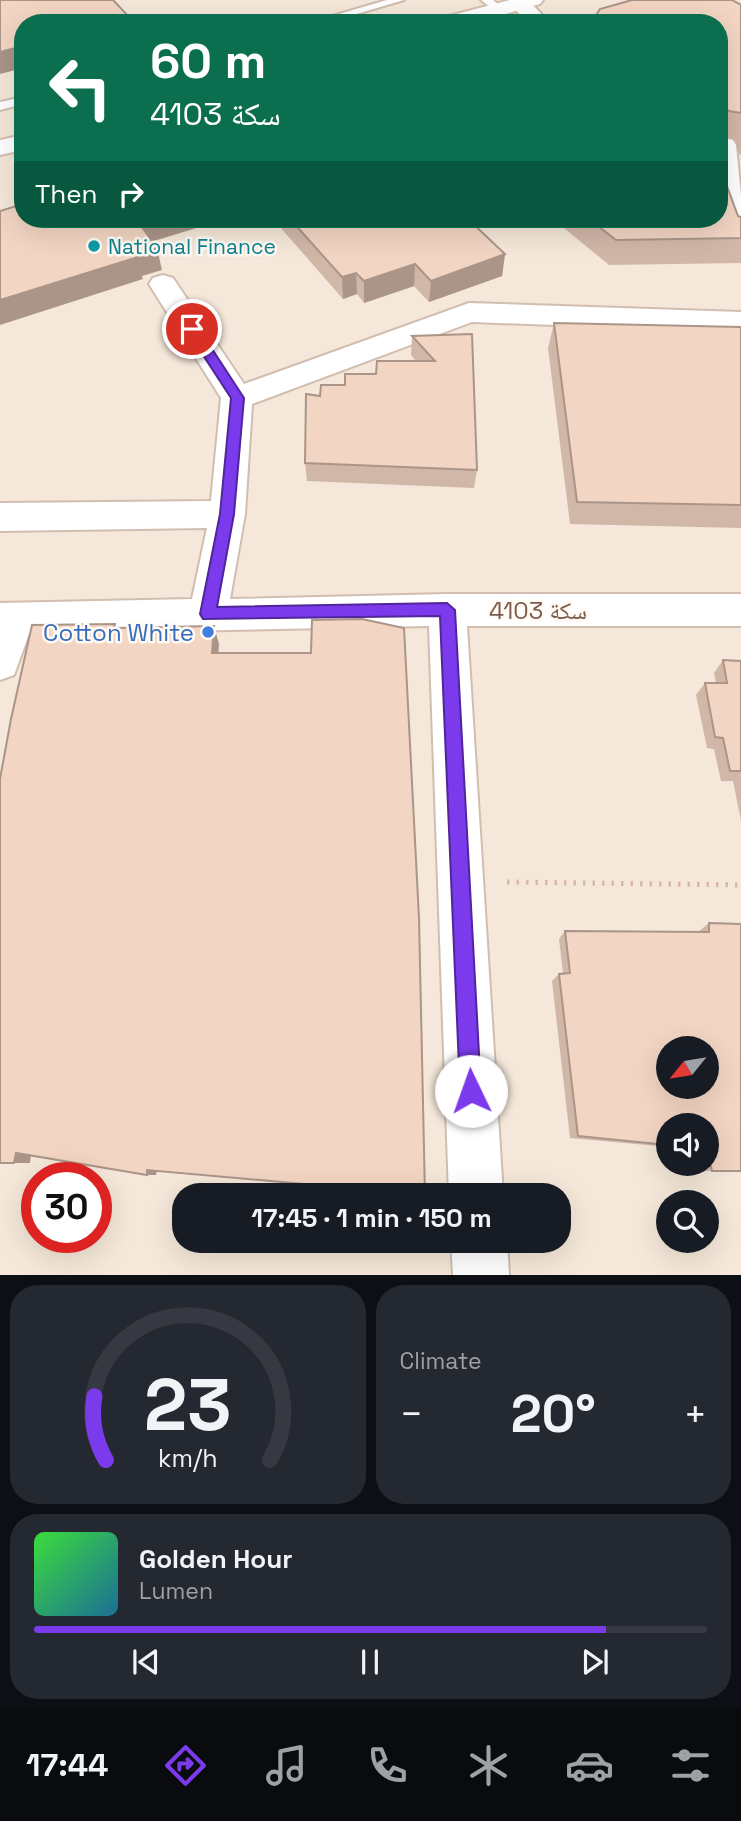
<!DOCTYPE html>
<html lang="en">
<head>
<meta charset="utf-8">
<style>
  body { margin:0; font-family:"Space Grotesk","Noto Naskh Arabic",sans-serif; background:#242831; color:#f1f3f6; height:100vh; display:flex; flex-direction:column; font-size:26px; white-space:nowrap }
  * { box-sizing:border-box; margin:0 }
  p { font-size:23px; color:#9ea1a6 }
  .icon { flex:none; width:38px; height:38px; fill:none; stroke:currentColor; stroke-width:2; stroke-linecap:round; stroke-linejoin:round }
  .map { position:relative; height:1275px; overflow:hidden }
  .drawer { display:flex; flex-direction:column; gap:10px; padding:10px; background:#0d0f14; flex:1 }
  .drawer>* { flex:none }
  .guide { position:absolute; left:14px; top:14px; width:714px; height:214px; border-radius:28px; box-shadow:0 7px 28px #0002; background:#0b6e4f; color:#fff; overflow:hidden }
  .needle { width:46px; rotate:240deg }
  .buttons { position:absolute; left:656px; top:1036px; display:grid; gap:14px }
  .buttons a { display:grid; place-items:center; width:63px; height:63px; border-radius:50%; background:#171b24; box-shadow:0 7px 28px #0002; font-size:35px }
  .speed { position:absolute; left:21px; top:1162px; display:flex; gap:14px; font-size:35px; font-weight:700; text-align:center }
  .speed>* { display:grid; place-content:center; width:91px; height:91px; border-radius:50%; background:#171b24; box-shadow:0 7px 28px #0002; line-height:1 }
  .speed .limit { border:10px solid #d22; background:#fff; color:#111 }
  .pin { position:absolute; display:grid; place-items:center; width:60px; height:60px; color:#fff; margin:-30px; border:4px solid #fff; border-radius:50%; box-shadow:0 2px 7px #0007 }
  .me { position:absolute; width:77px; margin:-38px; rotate:357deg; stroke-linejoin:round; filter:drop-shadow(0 0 5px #0008) }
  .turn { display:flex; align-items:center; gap:24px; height:147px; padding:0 21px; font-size:32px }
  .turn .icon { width:91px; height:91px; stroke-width:2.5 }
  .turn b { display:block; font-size:49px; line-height:60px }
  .then { display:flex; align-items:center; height:66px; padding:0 21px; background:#0003; gap:14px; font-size:26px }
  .big { font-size:52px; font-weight:700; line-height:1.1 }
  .drawer .tile { flex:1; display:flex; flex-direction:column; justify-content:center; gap:10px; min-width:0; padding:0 24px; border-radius:28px; background:#242831 }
  .drawer .dial { align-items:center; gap:0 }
  .dial svg { height:182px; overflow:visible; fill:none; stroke:#363941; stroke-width:7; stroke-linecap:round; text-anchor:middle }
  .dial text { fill:#f1f3f6; stroke:none }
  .song { display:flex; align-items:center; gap:21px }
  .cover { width:84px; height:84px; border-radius:10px; background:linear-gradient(135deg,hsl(120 70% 55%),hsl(200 70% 35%)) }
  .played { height:7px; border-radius:4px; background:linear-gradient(90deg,#7c3aed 85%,#363941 85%) }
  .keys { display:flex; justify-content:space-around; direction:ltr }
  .heat { display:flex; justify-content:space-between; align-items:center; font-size:38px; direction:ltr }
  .drawer .tiles { flex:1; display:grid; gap:10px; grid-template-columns:1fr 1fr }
  .tile:last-child { grid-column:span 2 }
  .trip { position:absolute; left:172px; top:1183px; width:399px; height:70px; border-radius:28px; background:#171b24; box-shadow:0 7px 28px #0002; font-weight:700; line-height:70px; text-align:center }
  .tab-bar { display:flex; height:112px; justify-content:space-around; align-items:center; background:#090b0e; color:#9ea1a6 }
  .tab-bar .icon { width:49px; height:49px }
  .tab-bar .on { color:#7c3aed }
  .tab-bar b { font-size:32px; color:#f1f3f6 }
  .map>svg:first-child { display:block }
  .residential { fill:#f5e8da; fill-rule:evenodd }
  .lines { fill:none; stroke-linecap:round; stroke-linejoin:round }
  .lane-casing { stroke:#d1beb0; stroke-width:4 }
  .street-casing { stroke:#d1beb0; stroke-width:4 }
  .secondary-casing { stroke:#d6c0b0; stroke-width:4 }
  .path { stroke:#d9b8a5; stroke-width:5; stroke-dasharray:2.5 7; stroke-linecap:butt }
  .lane { fill:#fff; fill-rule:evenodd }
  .street { fill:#fff; fill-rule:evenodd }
  .secondary { fill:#fff; fill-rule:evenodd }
  .wall { fill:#d1b7a8 }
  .shaded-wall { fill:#aa9588 }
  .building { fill:#f3d5c3; stroke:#aa9588; stroke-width:2; fill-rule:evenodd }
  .route { fill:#7c3aed; stroke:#51269a; stroke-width:2 }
  .culture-dot { fill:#0f9aa8; stroke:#fffaf3; stroke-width:2.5 }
  .shop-dot { fill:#3f7fe0; stroke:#fffaf3; stroke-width:2.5 }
  .labels { text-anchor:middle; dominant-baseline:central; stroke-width:5; stroke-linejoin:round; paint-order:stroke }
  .far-culture-label { font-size:21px; fill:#0d838f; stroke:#fffaf3; text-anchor:start }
  .street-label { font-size:24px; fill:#7a5c4d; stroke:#fffaf3 }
  .shop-label { font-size:24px; fill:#366cbe; stroke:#fffaf3; text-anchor:end }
</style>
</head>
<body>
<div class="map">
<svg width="741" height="1275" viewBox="0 0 741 1275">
  <rect width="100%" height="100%" fill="#fdf6ec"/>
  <path class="residential" d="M 0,0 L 741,0 L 741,1275 L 0,1275 ZM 23,23 L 719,23 L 719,219 L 23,219 ZM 668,1048 L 707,1048 L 707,1087 L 668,1087 ZM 668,1125 L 707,1125 L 707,1164 L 668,1164 ZM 37,1178 L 96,1178 L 96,1237 L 37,1237 ZM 184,1195 L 558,1195 L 558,1241 L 184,1241 ZM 668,1202 L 707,1202 L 707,1241 L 668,1241 Z"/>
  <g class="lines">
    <defs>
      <g id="lane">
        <path d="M 387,0 L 404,0 L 326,23 L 308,23 Z"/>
        <path d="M 481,0 L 493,0 L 504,9 L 495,11 Z"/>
        <path d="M 23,97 L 23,104 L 0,110 L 0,102 Z"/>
      </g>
      <g id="street">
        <path d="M 512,0 L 528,0 L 550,23 L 528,23 L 510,4 Z"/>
        <path d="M 724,138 L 733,140 L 736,145 L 741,196 L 741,242 L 731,240 C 712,212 719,171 719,139 Z"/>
        <path d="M 163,275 L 173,278 L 244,384 L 469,303 L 741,312 L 741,332 L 472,322 L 252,404 L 245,514 L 230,599 L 447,594 L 741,594 L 741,626 L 467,626 L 503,1195 L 449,1195 L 429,626 L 29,634 L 14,675 L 0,680 L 0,603 L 192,599 L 207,528 L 0,531 L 0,503 L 211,501 L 221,398 L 149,284 L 153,278 Z"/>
        <path d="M 451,1241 L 507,1241 L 509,1275 L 453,1275 Z"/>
      </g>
      <g id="secondary">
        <path d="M 510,0 L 543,0 L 540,4 L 474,23 L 439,23 L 441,18 Z"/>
        <path d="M 23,135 L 23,150 L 0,155 L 0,140 Z"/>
      </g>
    </defs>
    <use href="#lane" class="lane-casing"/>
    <use href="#street" class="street-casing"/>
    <use href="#secondary" class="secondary-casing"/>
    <path class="path" d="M 507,882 L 741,885"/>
    <use href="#lane" class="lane"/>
    <use href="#street" class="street"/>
    <use href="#secondary" class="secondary"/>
  </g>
  <g class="wall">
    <path d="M 741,5 L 741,155 L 739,154 L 735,139 L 719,135 L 719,23 Z"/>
    <path d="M 738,216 L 741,217 L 741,263 L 609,265 L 553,219 L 719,219 Z"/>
    <path d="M 273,219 L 468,219 L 505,254 L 502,276 L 429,302 L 414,286 L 364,303 L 357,294 L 343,299 Z"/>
    <path d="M 554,323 L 741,327 L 741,528 L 570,524 L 548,348 Z"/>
    <path d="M 472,334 L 477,470 L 474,488 L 307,481 L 305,463 L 320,396 L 376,374 L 416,361 L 411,355 L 412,336 Z"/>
    <path d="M 723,660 L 741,661 L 741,821 L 733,781 L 721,781 L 714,749 L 707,748 L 696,695 L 705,683 L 716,683 L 714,673 Z"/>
    <path d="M 709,923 L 741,1171 L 699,1171 L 697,1164 L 707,1164 L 707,1125 L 668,1125 L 668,1147 L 570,1138 L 552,981 L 559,974 L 563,973 L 559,939 L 565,931 L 698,932 Z"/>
  </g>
  <g class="shaded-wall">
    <path d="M 131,19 L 132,23 L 118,23 Z"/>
    <path d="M 23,46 L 23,68 L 0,74 L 0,52 Z"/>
    <path d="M 151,219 L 226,219 L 144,244 L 139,223 Z"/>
    <path d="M 157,248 L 162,270 L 142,276 L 143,279 L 0,325 L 0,300 Z"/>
    <path d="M 505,254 L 502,276 L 429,302 L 431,281 Z"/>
    <path d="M 415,264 L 414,286 L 364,303 L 364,281 Z"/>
    <path d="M 356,273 L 357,294 L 343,299 L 342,277 Z"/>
    <path d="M 214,626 L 219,644 L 217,670 L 212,653 Z"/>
    <path d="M 16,1153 L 31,1154 L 30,1163 L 14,1163 Z"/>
    <path d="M 147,1170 L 157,1170 L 156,1175 L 147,1175 Z"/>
  </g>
  <g class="building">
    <path d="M 0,0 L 113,0 L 131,19 L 118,23 L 23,23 L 23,46 L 0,52 Z"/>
    <path d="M 632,0 L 732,0 L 741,5 L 741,113 L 729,111 L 719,103 L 719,23 L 591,23 L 600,9 Z"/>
    <path d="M 719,180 L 725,181 L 738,216 L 741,217 L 741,238 L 616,240 L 589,219 L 719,219 Z"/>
    <path d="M 23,204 L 23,219 L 151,219 L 139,223 L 157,248 L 136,255 L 138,257 L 0,300 L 0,211 Z"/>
    <path d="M 290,219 L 468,219 L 505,254 L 431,281 L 415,264 L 364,281 L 356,273 L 342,277 Z"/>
    <path d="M 554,323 L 741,327 L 741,505 L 577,502 Z"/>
    <path d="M 472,334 L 477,470 L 305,463 L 306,394 L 320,396 L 321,385 L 345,385 L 345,374 L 376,374 L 377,361 L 435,361 L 412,336 Z"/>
    <path d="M 362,619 L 404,628 L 419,918 L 425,1195 L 313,1195 L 314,1185 L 147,1170 L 147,1175 L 16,1153 L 14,1163 L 0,1163 L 0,779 L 11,719 L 32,625 L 115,624 L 114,628 L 214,626 L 212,653 L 311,653 L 312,620 Z"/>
    <path d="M 723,660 L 741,661 L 741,771 L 730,771 L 723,738 L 715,737 L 705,683 L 727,683 Z"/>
    <path d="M 709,923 L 741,924 L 741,1171 L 712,1171 L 707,1149 L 707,1125 L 668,1125 L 668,1145 L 578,1136 L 559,974 L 570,973 L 565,931 L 709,932 ZM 668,1048 L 707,1048 L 707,1087 L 668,1087 Z"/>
  </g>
  <path class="route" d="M 192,325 L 197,326 L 244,398 L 234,514 L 217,607 L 447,603 L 455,610 L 481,1091 L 478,1098 L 471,1101 L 463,1098 L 460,1091 L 440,616 L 203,619 L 200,614 L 220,514 L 231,398 L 186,329 Z"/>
  <circle class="culture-dot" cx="94" cy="246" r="7"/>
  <circle class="shop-dot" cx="208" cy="632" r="7"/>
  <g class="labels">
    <g class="far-culture-label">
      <text x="108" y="246">National Finance</text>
    </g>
    <g class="street-label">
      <text x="538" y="610">سكة 4103</text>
    </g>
    <g class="shop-label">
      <text x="194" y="632">Cotton White</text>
    </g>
  </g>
</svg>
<div class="buttons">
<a><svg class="needle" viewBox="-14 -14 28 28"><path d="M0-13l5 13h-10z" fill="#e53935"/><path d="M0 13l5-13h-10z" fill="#9ea1a6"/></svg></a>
<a><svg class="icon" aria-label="sound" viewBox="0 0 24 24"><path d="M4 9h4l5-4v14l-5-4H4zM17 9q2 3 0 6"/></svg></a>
<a><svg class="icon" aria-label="search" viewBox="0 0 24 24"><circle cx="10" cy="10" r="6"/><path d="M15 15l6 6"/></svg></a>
</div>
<div class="speed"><div class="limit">30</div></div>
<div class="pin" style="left:192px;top:329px;background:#d93025"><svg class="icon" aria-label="arrive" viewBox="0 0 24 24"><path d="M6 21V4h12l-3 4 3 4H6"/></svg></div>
<svg class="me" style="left:471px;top:1091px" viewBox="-20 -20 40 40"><circle r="19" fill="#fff"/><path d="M0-13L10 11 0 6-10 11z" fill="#7c3aed"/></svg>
<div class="trip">17:45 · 1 min · 150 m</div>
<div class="guide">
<div class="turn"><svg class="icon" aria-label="left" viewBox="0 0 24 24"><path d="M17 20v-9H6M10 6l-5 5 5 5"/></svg><div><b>60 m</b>سكة 4103</div></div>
<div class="then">Then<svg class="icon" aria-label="right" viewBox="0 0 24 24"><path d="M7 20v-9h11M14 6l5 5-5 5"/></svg></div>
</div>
</div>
<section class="drawer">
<div class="tiles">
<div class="tile dial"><svg viewBox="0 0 100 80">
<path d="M14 69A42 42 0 1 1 86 69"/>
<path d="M14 69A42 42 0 0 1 9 41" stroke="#7c3aed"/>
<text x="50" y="56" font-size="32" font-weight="700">23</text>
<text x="50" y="72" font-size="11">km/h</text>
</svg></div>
<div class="tile"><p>Climate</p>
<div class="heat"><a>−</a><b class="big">20°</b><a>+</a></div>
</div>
<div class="tile">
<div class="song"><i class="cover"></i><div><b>Golden Hour</b><p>Lumen</p></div></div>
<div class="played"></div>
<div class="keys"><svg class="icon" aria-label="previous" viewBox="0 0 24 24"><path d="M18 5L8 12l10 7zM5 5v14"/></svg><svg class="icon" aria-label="pause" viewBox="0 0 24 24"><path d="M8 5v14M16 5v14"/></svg><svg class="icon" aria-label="next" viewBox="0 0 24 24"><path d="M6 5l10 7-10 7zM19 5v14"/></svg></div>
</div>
</div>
</section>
<nav class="tab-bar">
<b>17:44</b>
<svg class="icon on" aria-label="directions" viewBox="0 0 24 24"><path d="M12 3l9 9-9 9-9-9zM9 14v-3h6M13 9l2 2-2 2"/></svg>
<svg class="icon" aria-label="music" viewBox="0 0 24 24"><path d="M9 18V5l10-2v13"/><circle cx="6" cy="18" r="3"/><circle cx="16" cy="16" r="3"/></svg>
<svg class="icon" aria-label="phone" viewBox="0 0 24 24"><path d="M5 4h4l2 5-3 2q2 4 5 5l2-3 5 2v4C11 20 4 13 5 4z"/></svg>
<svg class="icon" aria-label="climate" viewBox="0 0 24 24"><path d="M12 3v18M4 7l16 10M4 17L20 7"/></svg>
<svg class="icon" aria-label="car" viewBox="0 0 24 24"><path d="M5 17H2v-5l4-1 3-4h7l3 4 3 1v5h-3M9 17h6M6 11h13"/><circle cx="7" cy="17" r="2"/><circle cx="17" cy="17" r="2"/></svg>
<svg class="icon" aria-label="filters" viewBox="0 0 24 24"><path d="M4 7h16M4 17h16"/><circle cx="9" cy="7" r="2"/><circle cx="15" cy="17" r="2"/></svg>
</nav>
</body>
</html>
